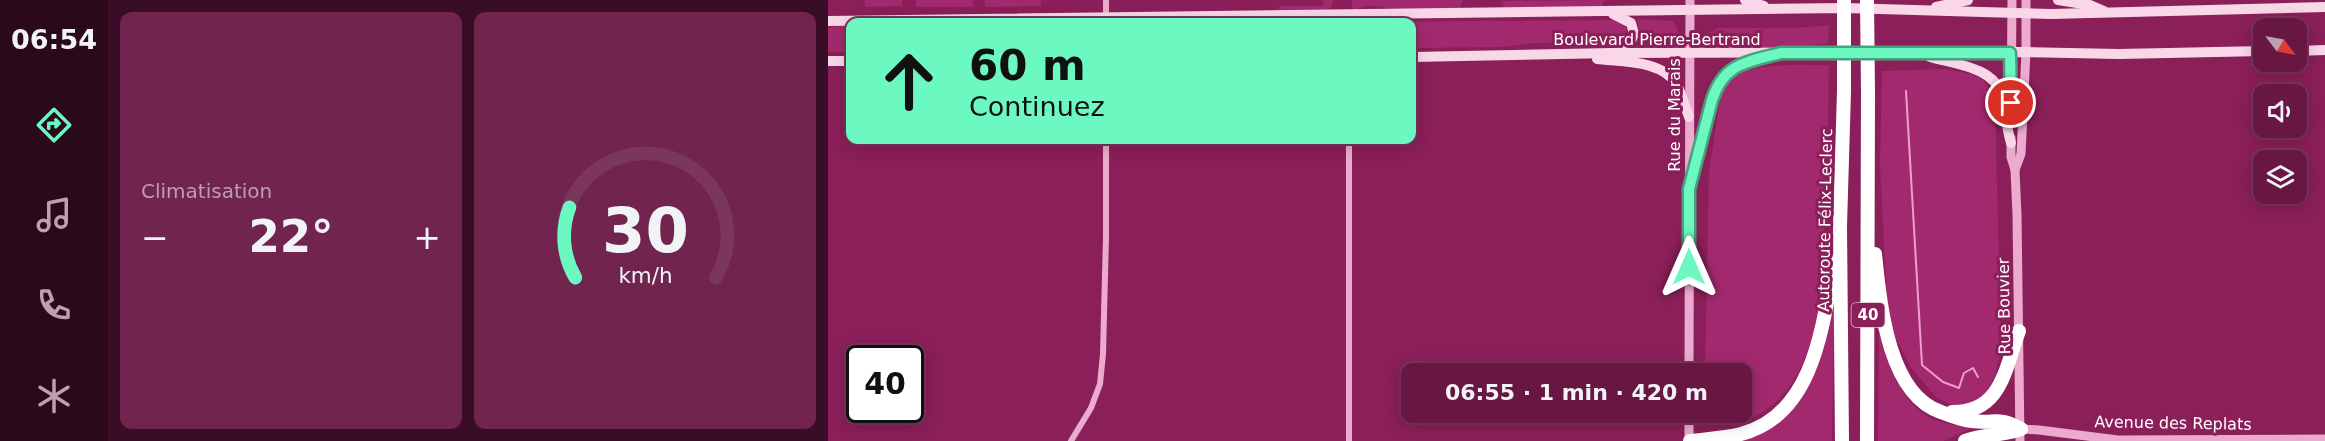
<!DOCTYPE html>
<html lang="fr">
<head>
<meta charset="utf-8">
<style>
  body { margin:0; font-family:"DejaVu Sans",sans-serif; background:#70244e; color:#f1f3f6; height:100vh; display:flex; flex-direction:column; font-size:22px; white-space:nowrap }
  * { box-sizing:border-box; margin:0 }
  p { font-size:20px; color:#bd9fb2 }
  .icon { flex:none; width:33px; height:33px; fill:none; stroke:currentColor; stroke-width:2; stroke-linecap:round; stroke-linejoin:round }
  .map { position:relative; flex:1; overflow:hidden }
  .sheet { display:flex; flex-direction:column; gap:12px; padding:12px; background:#390d25; width:720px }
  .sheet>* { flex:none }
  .top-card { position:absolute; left:18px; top:18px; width:570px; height:126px; border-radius:12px; box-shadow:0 3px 15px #0003,0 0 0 2px #7b365c; background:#6cf9c1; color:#111; overflow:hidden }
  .needle { width:39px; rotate:122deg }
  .buttons { position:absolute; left:1425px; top:18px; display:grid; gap:12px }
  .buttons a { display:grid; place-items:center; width:54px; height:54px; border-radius:12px; background:#681743; box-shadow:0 3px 15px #0003,0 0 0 2px #7b365c; font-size:30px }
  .speed { position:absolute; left:18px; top:345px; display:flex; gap:12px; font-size:30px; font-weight:700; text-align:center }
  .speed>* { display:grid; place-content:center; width:78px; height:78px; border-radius:50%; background:#681743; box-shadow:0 3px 15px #0003,0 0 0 2px #7b365c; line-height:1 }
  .speed .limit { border:3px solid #111; border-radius:9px; background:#fff; color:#111 }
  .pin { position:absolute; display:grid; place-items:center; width:51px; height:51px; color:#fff; margin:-26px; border:3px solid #fff; border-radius:50%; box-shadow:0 2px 6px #0007 }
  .me { position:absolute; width:66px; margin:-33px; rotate:0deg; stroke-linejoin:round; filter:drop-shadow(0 0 4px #0008) }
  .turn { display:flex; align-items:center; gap:21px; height:126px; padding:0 24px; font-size:27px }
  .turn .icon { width:78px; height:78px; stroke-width:2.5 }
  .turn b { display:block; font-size:42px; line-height:51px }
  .big { font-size:45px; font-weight:600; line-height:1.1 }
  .sheet .card { flex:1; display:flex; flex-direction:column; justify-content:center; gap:9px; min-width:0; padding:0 21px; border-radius:12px; background:#70244e }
  .sheet .dial { align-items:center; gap:0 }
  .dial svg { height:156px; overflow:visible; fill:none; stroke:#7b365c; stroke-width:7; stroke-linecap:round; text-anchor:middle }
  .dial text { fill:#f1f3f6; stroke:none }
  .heat { display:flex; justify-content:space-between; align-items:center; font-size:33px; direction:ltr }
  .sheet .tiles { flex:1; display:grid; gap:12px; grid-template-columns:repeat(2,1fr) }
  .trip { position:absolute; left:573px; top:363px; width:351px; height:60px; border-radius:12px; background:#681743; box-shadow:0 3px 15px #0003,0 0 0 2px #7b365c; font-weight:600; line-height:60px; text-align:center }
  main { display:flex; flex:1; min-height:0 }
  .menu { display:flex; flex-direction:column; width:108px; justify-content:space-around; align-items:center; background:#2a091b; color:#bd9fb2 }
  .menu .icon { width:42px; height:42px }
  .menu .current { color:#6cf9c1 }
  .menu b { font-size:27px; color:#f1f3f6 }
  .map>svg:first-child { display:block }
  .green { fill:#a2296d }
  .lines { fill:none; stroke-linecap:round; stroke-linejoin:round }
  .stream { stroke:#ed9fcb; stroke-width:2 }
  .minor { stroke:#ebabcf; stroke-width:6 }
  .tertiary { stroke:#ebabcf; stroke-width:9 }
  .secondary { stroke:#f9d7e9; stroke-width:10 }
  .motorway { stroke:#fff; stroke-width:14 }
  .motorway-bridge { stroke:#fff; stroke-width:14 }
  .route-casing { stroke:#46a27d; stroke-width:15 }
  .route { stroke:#6cf9c1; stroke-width:10 }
  .labels { text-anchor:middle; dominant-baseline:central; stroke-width:6; stroke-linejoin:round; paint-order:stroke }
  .shield { fill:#8a1f59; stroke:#dcbccd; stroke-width:1.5 }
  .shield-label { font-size:15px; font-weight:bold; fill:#fff }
  .street-label { font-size:16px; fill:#fff; stroke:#8a1f59 }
</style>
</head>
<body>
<main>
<nav class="menu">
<b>06:54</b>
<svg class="icon current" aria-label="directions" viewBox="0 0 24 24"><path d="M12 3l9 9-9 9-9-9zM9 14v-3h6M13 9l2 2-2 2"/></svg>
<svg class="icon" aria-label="music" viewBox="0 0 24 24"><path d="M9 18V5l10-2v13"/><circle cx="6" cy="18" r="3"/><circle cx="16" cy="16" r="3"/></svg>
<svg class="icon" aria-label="phone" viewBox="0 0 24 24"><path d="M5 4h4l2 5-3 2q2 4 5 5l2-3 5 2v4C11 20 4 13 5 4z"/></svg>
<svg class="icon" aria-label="climate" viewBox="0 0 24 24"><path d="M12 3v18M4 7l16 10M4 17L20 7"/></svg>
</nav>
<section class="sheet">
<div class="tiles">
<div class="card"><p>Climatisation</p>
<div class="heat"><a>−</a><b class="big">22°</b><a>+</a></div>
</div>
<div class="card dial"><svg viewBox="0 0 100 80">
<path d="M14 69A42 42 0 1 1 86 69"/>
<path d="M14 69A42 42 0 0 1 11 33" stroke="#6cf9c1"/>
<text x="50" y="56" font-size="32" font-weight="700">30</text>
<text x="50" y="72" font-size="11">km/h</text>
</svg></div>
</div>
</section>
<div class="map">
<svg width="1497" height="441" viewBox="0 0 1497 441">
  <rect width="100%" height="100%" fill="#8a1f59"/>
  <g class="green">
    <path d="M 37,0 L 74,0 L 74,6 L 37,7 Z"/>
    <rect x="88" y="0" width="57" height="7"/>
    <path d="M 157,0 L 213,0 L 213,6 L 157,7 Z"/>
    <path d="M 495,0 L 505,0 L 503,8 L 500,10 L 451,10 L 451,6 L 495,6 Z"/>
    <path d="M 524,0 L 635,0 L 632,8 C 611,9 590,11 569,9 C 553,8 542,2 527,10 L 524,7 Z"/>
    <path d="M 777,0 L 773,8 L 675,7 L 673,1 Z"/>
    <path d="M 808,19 L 846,21 L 851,33 C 843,47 822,42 807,42 C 812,33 812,28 808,19 Z"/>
    <path d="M 786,20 L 796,24 L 799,30 L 796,37 L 785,43 L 706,43 L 674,47 L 584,48 L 584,22 L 511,22 Z"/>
    <path d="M 14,25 L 22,25 L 22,52 L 0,52 L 0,28 Z"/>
    <path d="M 1001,25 L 1000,43 L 974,47 L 888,47 L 876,41 L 876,36 L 890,28 L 966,28 Z"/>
    <path d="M 1001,65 C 1001,107 999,150 997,192 C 995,257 999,362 943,406 C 924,421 907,425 884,420 L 880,413 L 914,412 L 914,374 L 877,373 L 881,171 L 893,93 C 895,89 897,84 900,81 C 920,61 974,66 1001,65 Z"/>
    <path d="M 1116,69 C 1142,74 1156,72 1167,99 L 1173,351 L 1167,376 L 1158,393 L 1147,401 L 1135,406 L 1124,405 L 1109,398 L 1084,369 L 1060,324 L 1052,163 L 1054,71 Z"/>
    <path d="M 1001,314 L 1006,314 L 1004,441 L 909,441 L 953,418 Z"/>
    <path d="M 1051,331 C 1061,368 1075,413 1117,423 C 1126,426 1136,426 1146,427 L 1115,441 L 1050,441 Z"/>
  </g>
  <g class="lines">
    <path class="stream" d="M 1078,91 L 1094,365 L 1115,382 L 1131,388 L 1136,373 L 1145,368 L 1150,377"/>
    <g class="minor">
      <path d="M 278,0 L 278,20"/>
      <path d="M 243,441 L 263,408 L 272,384 L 275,354 L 278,236 L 278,140"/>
      <path d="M 521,441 L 521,140"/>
    </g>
    <g class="tertiary">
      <path d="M 1183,124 L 1184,0"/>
      <path d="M 1183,138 L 1183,157 L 1187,170 L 1189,215 L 1192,441"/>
      <path d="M 1187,170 L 1193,154 L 1198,52 L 1198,0"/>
      <path d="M 861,374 L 862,0"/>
      <path d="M 1193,429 L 1211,430 L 1290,440 L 1497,439"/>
      <path d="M 861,441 L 861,412"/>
    </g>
    <g class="secondary">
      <path d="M 917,0 L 936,6"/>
      <path d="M 1230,0 L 1262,5 L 1276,11"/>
      <path d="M 1108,7 L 1140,0"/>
      <path d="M 785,14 L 803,23 L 806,34 L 801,45 L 787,52"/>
      <path d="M 0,21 L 1017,8 L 1223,14 L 1497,7"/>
      <path d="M 1468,51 L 1497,50"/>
      <path d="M 584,57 L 784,53 L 1198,52 L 1291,54 L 1436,51"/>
      <path d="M 1102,57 C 1126,64 1167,67 1174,96 C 1178,111 1178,127 1183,143"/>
      <path d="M 769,59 C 794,62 835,60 849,85 C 854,95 857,106 861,117"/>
      <path d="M 0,61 L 22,61"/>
      <path d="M 861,189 L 888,86 C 900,69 916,63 935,58"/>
    </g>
    <g class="motorway">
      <path d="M 1047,254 C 1052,301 1059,394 1113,412 C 1123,416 1134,420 1144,421 C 1168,424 1169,416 1193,429"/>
      <path d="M 1124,412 C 1174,413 1177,368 1191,331"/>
      <path d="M 862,441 C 879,439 897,438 913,434 C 987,415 995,323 1006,261"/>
      <path d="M 1014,441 L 1012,226 L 1016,91"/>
      <path d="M 1039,441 L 1040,92"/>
      <path d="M 1137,441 C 1154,434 1174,436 1193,429"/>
    </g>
    <g class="motorway-bridge">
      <path d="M 1016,0 L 1016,91"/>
      <path d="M 1039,0 L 1040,92"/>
    </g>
  </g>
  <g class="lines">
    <defs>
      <path id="route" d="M 861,267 L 861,189 L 884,100 C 896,63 919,62 953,53 L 1182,53 L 1183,103"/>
    </defs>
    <use href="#route" class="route-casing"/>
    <use href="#route" class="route"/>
  </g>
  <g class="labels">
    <rect class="shield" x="1023.5" y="303" width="33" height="24" rx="4.5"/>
    <g class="shield-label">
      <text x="1040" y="315">40</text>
    </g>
    <g class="street-label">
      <text x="829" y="39">Boulevard Pierre-Bertrand</text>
      <text transform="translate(846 115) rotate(-90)">Rue du Marais</text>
      <text transform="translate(997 220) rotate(-89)">Autoroute Félix-Leclerc</text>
      <text transform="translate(1176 306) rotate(-91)">Rue Bouvier</text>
      <text transform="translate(1345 423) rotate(1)">Avenue des Replats</text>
    </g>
  </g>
</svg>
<div class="buttons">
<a><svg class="needle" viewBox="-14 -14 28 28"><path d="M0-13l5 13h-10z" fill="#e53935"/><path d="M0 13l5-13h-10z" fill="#bd9fb2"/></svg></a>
<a><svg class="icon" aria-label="sound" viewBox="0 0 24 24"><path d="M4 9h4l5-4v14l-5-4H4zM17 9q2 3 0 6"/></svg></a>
<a><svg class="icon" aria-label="layers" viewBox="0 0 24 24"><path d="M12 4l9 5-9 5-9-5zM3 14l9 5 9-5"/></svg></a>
</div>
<div class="speed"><div class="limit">40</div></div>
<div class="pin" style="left:1183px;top:103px;background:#d93025"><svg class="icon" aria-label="arrive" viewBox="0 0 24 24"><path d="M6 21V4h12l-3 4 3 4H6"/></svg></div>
<svg class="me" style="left:861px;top:267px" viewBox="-20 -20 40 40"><path d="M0-17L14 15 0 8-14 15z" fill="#6cf9c1" stroke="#fff" stroke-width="4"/></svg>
<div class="trip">06:55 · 1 min · 420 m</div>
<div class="top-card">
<div class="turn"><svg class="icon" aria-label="ahead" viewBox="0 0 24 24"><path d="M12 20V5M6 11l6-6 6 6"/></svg><div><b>60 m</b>Continuez</div></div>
</div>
</div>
</main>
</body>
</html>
